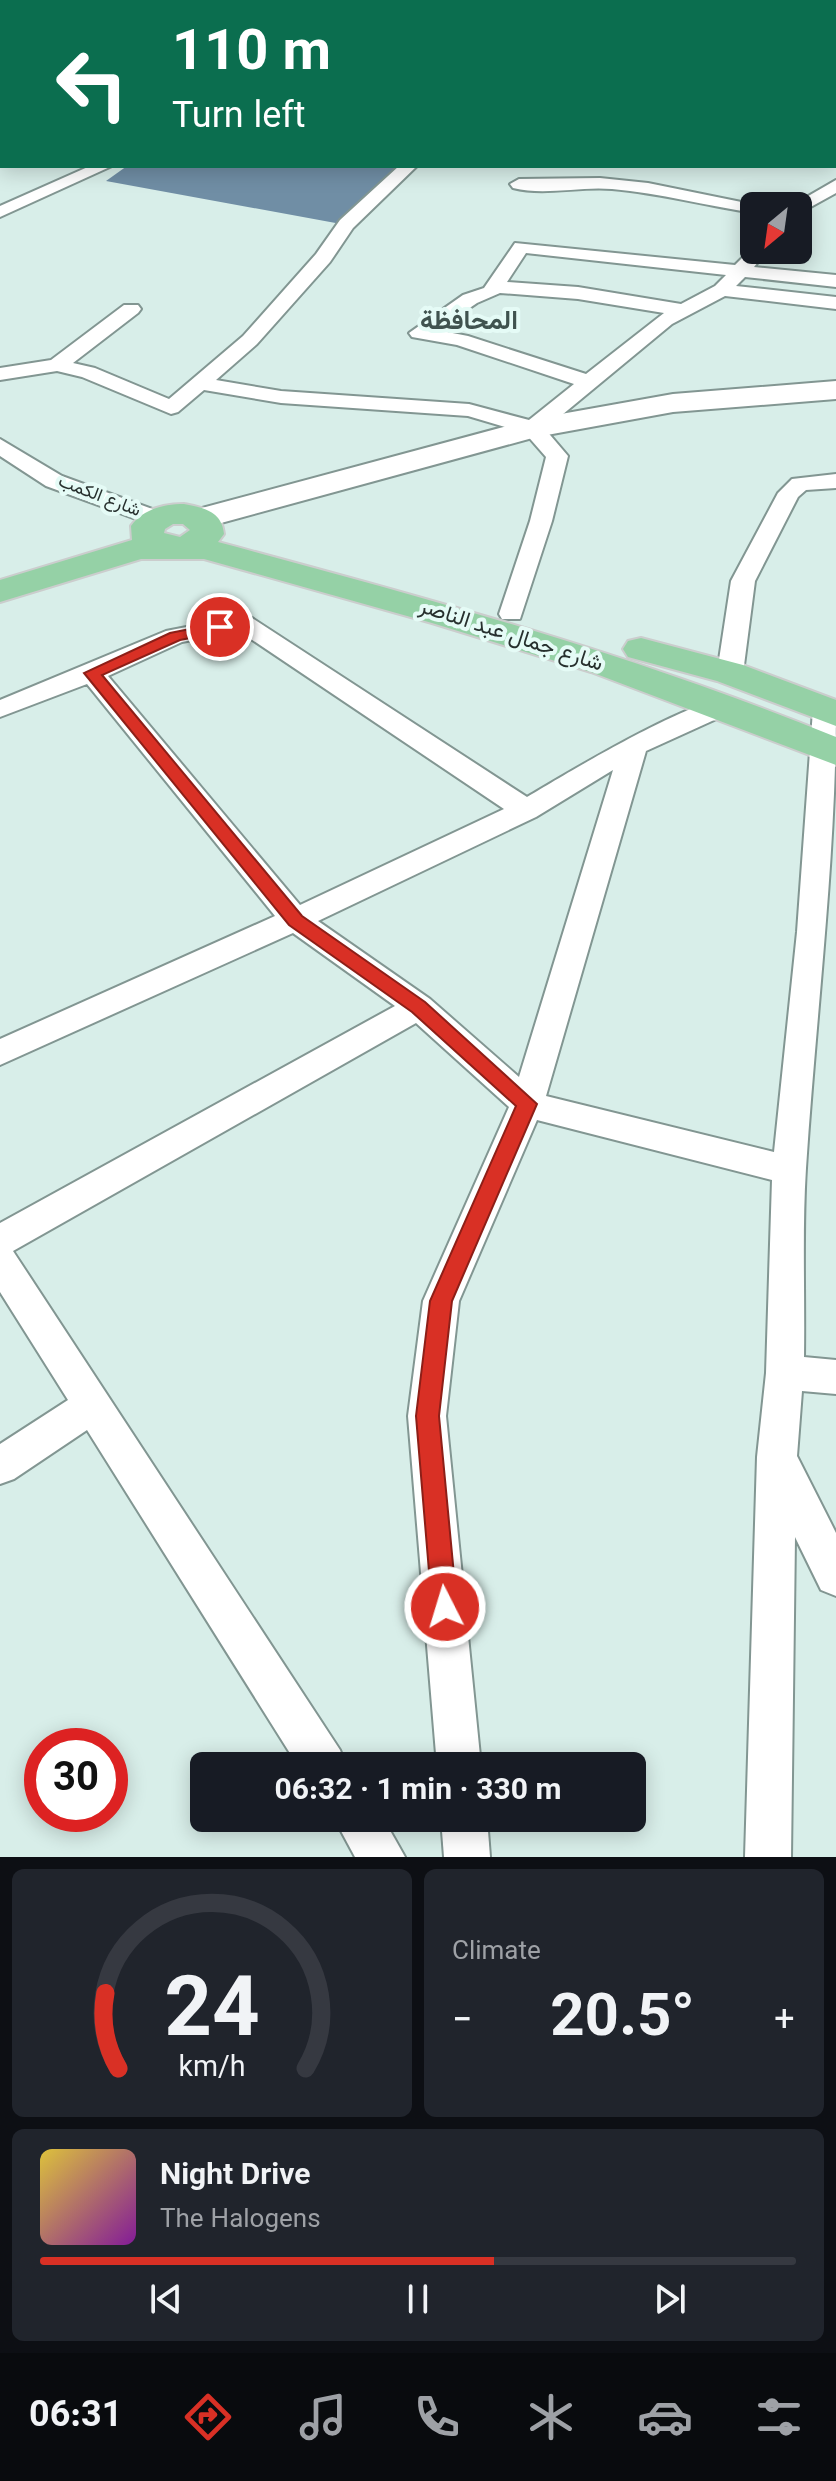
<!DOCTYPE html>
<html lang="en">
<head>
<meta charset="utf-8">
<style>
  body { margin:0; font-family:Georgia,Vazirmatn,serif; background:#20242c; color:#f1f3f6; height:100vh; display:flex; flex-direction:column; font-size:30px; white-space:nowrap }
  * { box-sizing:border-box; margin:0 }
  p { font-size:26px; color:#9ea1a6 }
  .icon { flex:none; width:44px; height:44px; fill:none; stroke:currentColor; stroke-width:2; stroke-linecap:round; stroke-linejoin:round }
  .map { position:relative; height:1857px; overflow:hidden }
  .side { display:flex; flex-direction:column; gap:12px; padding:12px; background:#0d0f14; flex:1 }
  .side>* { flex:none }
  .top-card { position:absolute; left:0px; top:0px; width:836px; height:168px; box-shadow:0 4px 20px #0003; background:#0b6e4f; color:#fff; overflow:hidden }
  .needle { width:52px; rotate:209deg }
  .controls { position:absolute; left:740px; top:192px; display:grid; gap:16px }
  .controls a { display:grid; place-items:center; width:72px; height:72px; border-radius:12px; background:#171b24; box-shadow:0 4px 20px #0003; font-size:40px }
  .speed { position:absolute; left:24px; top:1728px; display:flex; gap:16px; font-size:40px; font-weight:700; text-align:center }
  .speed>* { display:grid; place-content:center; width:104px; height:104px; border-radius:50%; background:#171b24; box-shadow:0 4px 20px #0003; line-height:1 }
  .speed .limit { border:12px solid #d22; background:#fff; color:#111 }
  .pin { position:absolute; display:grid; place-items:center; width:68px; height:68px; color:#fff; margin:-34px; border:4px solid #fff; border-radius:50%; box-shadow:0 2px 8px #0007 }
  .me { position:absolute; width:88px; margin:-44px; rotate:355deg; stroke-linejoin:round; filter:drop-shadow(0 0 6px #0008) }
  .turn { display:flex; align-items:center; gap:28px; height:168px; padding:0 40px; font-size:36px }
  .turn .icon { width:104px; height:104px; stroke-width:2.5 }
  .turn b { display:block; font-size:56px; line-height:68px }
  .big { font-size:60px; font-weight:700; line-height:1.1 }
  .side .tile { flex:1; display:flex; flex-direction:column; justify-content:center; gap:12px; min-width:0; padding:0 28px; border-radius:12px; background:#20242c }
  .side .dial { align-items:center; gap:0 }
  .dial svg { height:208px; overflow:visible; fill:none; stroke:#363941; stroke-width:7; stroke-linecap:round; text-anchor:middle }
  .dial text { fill:#f1f3f6; stroke:none }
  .song { display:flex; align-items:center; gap:24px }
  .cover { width:96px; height:96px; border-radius:12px; background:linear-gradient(135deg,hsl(50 70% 55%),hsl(290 70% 35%)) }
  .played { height:8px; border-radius:4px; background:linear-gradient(90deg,#d93025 60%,#363941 60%) }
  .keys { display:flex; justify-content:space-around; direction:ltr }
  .heat { display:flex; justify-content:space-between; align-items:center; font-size:44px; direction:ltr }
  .side .tiles { flex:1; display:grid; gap:12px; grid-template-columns:1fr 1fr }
  .tile:last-child { grid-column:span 2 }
  .trip { position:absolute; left:190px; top:1752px; width:456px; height:80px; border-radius:12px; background:#171b24; box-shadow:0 4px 20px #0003; font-weight:700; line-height:80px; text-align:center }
  .menu { display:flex; height:128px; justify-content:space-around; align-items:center; background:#090b0e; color:#9ea1a6 }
  .menu .icon { width:56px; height:56px }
  .menu .current { color:#d93025 }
  .menu b { font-size:36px; color:#f1f3f6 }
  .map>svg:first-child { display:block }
  .water { fill:#708ea5 }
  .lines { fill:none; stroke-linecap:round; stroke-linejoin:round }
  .minor-casing { stroke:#829692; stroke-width:4 }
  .secondary-casing { stroke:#829692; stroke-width:4 }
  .primary-casing { stroke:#cbcdcd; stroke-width:4 }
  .minor { fill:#fff; fill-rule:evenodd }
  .secondary { fill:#fff; fill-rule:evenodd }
  .primary { fill:#95d1a6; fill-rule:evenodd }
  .route { fill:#d93025; stroke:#8d1f18; stroke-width:2 }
  .labels { text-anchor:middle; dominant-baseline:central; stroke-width:8; stroke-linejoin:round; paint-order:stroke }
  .far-street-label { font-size:18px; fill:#27302e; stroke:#e5fbf6 }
  .street-label { font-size:22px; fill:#27302e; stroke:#e5fbf6 }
  .far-district-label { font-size:26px; font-weight:bold; fill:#40534f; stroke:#e5fbf6 }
</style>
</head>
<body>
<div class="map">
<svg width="836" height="1857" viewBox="0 0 836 1857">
  <rect width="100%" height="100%" fill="#d8eee9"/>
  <path class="water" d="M 127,166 L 402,166 L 341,224 L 106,181 Z"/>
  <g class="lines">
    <defs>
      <g id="minor">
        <rect x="85" y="0" width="14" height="2"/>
        <path d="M 142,0 L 162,0 L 163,2 L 143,2 Z"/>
        <path d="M 259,0 L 277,0 L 278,2 L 258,2 Z"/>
        <rect x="380" y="0" width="14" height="2"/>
        <path d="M 449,0 L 466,0 L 448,2 Z"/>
        <rect x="0" y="34" width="2" height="8"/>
        <rect x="0" y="61" width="2" height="10"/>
        <rect x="834" y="109" width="2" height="10"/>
        <path d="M 0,141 L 2,142 L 2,152 L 0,151 Z"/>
        <path d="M 90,166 L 112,166 L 0,217 L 0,206 Z"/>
        <path d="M 399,166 L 417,166 L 353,228 L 330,262 L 257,344 L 216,380 L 281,391 L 469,404 L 529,420 L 574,384 L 457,345 L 412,337 L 409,333 L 463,295 L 484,288 L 515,243 L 735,265 L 754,246 L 754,250 L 768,250 L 754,267 L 836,275 L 836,287 L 745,277 L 736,286 L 836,297 L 836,309 L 725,296 L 672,324 L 545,429 L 568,456 L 552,521 L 520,619 L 502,619 L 499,614 L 530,521 L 546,457 L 525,433 L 468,416 L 281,403 L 204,390 L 178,412 L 171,414 L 82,377 L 57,371 L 0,380 L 0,368 L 51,360 L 124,305 L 138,305 L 141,309 L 138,313 L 73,363 L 95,368 L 169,399 L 243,336 L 316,254 L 340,220 ZM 526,253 L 726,275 L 715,286 L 681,304 L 578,287 L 507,282 ZM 500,293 L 578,299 L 664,313 L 586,374 L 468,336 L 437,330 L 477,303 Z"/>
        <path d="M 600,178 L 648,183 L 761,206 L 754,206 L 754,213 C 707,206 660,193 612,189 C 579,186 546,196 513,188 L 510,184 L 519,179 Z"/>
        <path d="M 836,180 L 836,193 L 798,214 L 798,206 L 791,206 Z"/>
        <path d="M 0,439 L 62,476 L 166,514 L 169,519 L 166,524 L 150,524 L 46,486 L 0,456 Z"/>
        <path d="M 836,474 L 836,488 L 806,490 L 798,497 L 755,581 L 743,673 L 739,679 L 721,679 L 717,673 L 731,581 L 778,493 L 792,479 Z"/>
        <path d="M 243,616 L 252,618 L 527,797 C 561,777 702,691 734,699 L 738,705 L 734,711 L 646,751 L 546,1096 L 774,1152 L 797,932 L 813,710 L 817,704 L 826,702 L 836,705 C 836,860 816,1014 806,1168 C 802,1231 805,1295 804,1357 L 836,1360 L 836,1394 L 802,1391 L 797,1456 L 836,1533 L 836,1596 L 821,1590 L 795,1537 L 791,1857 L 745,1857 L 757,1457 L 766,1373 L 772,1180 L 537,1120 L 459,1301 L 446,1416 L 481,1766 L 437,1766 L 408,1416 L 423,1301 L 509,1107 L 416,1023 L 13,1251 L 340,1750 L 346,1766 L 298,1766 L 87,1430 L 14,1479 L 0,1484 L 0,1444 L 68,1400 L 0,1292 L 0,1223 L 395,1006 L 293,933 L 0,1065 L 0,1039 L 275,916 L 87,684 L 0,717 L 0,700 L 166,631 ZM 239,631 L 504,809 L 300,905 L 108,676 L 182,642 ZM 613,770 L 519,1077 L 430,999 L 318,921 L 536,817 Z"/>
        <path d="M 334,1818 L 383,1818 L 405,1857 L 355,1857 Z"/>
        <path d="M 441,1818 L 487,1818 L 490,1857 L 444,1857 Z"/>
      </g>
      <path id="secondary" d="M 836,381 L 836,399 L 673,412 L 536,437 L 199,529 L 187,526 L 182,519 L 187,512 L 533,419 L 673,394 Z"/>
      <g id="primary">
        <path d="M 184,504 C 204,508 222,511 224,534 L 218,542 C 427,598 635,655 836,737 L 836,765 L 591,672 L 432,623 L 204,559 L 141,559 L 0,602 L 0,580 L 132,540 L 131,526 C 143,509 164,504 184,504 ZM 173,524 L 183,524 L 190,530 L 180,537 L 164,533 L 165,529 Z"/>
        <path d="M 641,638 L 743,665 L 836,700 L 836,726 L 717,681 L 628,657 L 623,649 L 628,641 Z"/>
      </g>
    </defs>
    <use href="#minor" class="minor-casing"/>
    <use href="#secondary" class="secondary-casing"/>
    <use href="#primary" class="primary-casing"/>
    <use href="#minor" class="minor"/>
    <use href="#secondary" class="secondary"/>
    <use href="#primary" class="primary"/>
  </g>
  <path class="route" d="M 220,623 L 228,627 L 226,631 L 180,640 L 102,675 L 302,916 L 425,1002 L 537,1104 L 452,1301 L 439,1416 L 457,1607 L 454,1616 L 445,1619 L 436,1616 L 432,1607 L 416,1416 L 430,1301 L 516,1106 L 412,1012 L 289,925 L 84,673 L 170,633 Z"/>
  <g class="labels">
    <g class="far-street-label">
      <text transform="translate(99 497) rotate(21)">شارع الكمب</text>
    </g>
    <g class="street-label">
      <text transform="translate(511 636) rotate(18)">شارع جمال عبد الناصر</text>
    </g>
    <g class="far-district-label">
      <text x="469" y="322">المحافظة</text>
    </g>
  </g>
</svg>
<div class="controls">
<a><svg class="needle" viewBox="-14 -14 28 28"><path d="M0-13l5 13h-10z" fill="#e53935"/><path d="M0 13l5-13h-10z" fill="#9ea1a6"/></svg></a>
</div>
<div class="speed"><div class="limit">30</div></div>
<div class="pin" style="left:220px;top:627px;background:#d93025"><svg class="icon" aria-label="arrive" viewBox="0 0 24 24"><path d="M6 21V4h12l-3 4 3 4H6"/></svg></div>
<svg class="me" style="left:445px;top:1607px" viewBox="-20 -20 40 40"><circle r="17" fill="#d93025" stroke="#fff" stroke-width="3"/><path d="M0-11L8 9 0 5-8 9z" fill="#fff"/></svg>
<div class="trip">06:32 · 1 min · 330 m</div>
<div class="top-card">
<div class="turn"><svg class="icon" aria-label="left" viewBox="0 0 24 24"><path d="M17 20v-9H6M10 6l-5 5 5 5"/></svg><div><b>110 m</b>Turn left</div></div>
</div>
</div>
<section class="side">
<div class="tiles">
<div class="tile dial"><svg viewBox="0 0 100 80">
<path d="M14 69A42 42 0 1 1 86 69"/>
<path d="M14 69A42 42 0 0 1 9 40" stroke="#d93025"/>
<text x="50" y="56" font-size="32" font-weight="700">24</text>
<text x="50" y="72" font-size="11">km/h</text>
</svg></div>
<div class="tile"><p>Climate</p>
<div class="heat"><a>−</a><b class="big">20.5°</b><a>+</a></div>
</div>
<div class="tile">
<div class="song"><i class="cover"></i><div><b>Night Drive</b><p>The Halogens</p></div></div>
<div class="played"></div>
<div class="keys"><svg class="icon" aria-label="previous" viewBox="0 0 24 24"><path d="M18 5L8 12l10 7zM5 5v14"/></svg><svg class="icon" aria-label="pause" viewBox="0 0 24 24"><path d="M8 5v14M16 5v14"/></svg><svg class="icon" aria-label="next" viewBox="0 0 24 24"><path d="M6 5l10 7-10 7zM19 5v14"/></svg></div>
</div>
</div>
</section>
<nav class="menu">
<b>06:31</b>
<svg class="icon current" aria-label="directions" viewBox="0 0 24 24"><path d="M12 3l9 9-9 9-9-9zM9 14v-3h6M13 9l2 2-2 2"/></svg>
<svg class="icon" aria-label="music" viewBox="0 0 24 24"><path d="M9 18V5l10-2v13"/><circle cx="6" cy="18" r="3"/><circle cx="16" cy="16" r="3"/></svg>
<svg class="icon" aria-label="phone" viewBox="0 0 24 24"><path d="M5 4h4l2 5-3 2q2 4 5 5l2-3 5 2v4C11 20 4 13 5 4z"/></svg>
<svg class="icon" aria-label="climate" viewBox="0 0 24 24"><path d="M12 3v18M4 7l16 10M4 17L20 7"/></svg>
<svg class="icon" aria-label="car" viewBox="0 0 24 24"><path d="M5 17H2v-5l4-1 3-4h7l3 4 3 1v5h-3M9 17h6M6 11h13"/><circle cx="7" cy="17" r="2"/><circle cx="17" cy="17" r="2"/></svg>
<svg class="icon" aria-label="filters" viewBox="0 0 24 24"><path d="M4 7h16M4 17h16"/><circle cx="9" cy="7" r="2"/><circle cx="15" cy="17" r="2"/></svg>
</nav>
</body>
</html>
